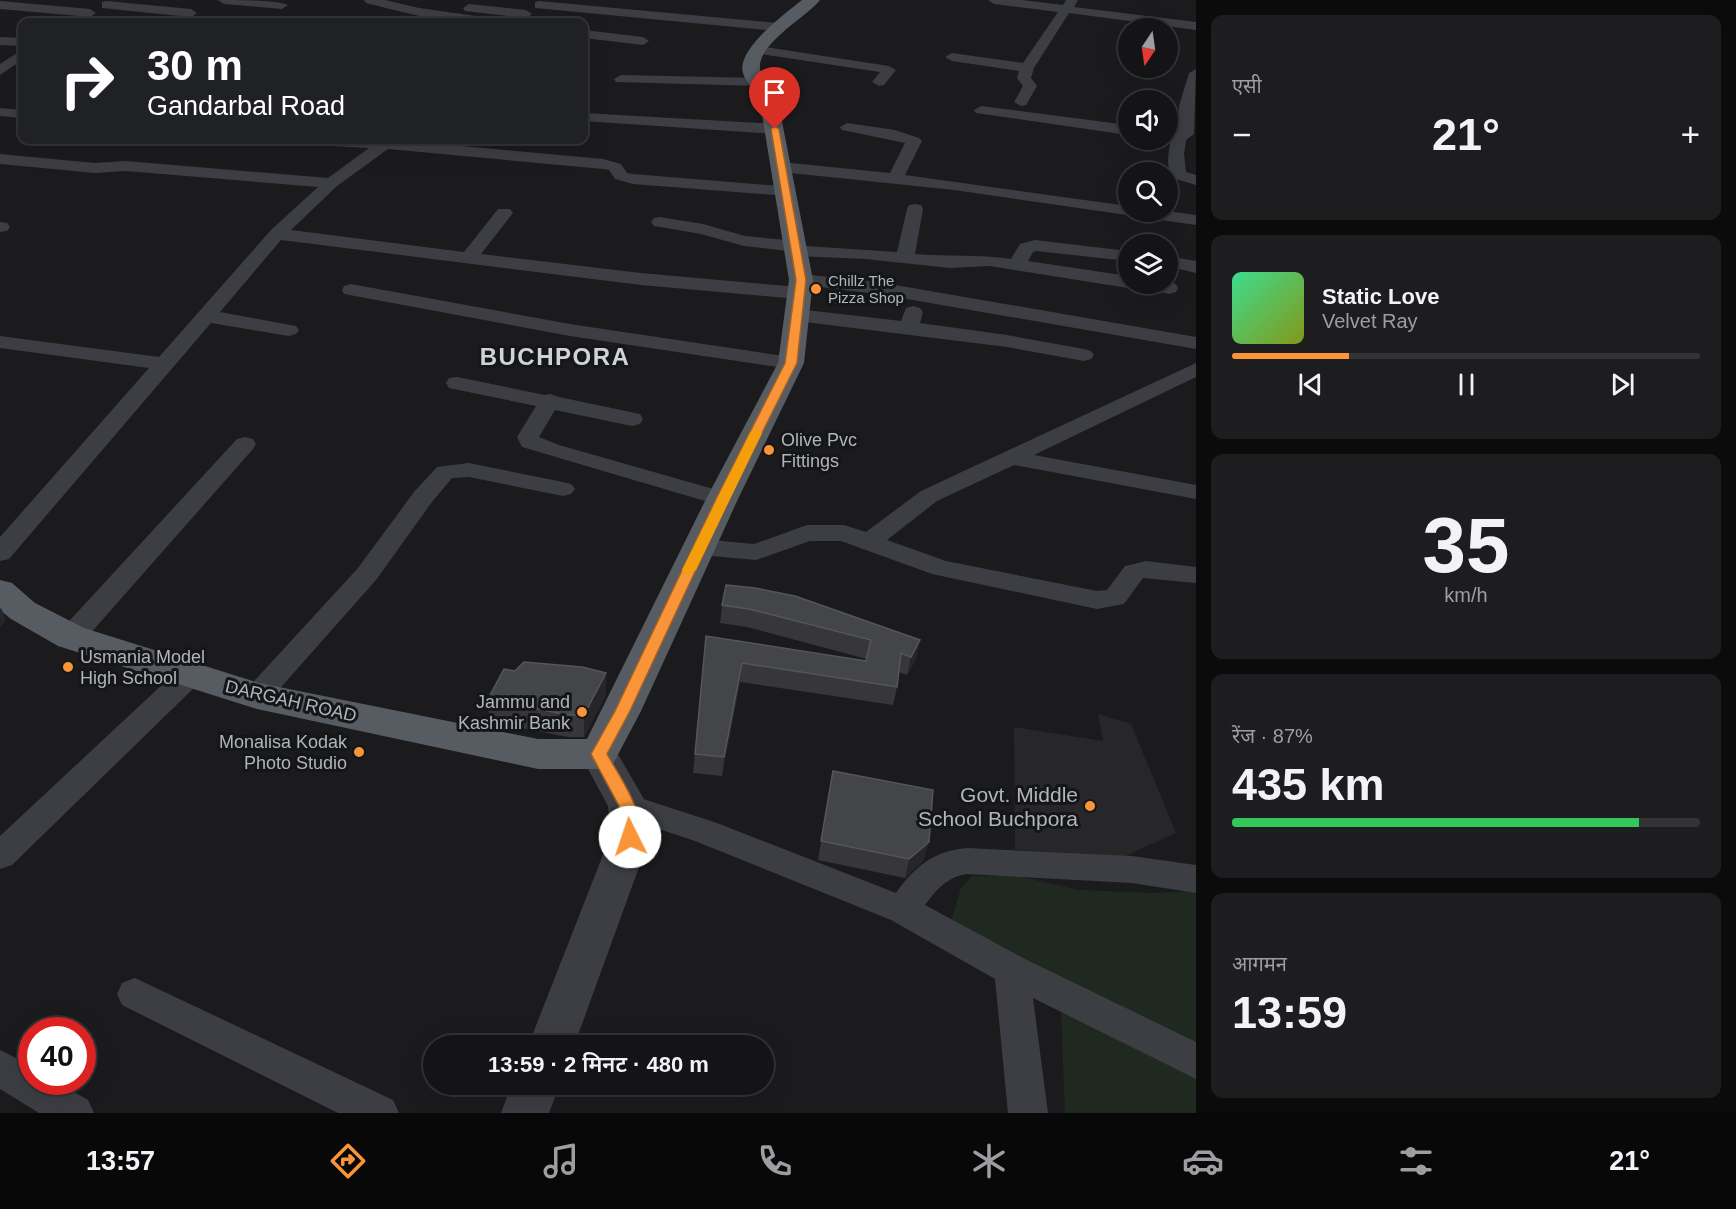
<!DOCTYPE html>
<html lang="hi">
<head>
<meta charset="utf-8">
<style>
  body { margin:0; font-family:Helvetica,"Noto Sans Devanagari",sans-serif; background:#1d1d1f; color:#f1f3f6; height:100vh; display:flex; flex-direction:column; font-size:22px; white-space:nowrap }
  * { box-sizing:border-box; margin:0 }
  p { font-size:20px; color:#9d9ea1 }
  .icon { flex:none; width:33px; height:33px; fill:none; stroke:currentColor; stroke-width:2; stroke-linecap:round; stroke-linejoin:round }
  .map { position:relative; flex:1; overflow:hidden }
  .panel { display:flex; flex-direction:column; gap:15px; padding:15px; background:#0b0b0c; width:540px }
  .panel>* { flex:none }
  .hud { position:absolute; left:18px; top:18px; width:570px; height:126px; border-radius:12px; box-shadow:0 6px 24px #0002,0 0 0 2px #333335; background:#202124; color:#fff; overflow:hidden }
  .needle { width:39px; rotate:193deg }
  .tools { position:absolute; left:1118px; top:18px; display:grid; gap:12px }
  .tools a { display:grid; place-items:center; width:60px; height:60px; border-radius:50%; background:#141416; box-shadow:0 6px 24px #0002,0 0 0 2px #333335; font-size:30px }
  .speed { position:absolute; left:18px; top:1017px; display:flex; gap:12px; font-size:30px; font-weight:700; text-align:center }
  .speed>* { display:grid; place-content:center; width:78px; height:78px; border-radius:50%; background:#141416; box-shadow:0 6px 24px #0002,0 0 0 2px #333335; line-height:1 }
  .speed .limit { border:9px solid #d22; background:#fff; color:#111 }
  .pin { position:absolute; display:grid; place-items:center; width:51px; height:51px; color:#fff; margin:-62px -26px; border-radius:50% 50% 50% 0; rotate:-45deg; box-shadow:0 0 6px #0007 }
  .pin .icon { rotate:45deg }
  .me { position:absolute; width:66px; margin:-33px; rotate:356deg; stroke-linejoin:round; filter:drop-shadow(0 0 4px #0008) }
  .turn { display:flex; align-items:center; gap:21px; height:126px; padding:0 30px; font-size:27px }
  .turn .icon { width:78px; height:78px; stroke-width:2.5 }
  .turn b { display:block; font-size:42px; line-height:51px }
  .big { font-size:45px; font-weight:600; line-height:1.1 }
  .panel .widget { flex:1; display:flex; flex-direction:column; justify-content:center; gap:9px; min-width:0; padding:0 21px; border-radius:12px; background:#1d1d1f }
  .panel .dial { align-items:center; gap:0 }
  .dial b { font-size:78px; line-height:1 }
  .song { display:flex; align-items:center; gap:18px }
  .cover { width:72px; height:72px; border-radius:9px; background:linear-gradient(135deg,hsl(150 70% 55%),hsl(70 70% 35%)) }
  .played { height:6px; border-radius:3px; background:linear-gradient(90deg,#f99538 25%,#333335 25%) }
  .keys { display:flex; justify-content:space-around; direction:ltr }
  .heat { display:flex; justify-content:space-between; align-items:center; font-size:33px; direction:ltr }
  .charge { height:9px; border-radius:4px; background:linear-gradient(90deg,#34c759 87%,#333335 0) }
  .trip { position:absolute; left:423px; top:1035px; width:351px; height:60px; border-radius:30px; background:#141416; box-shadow:0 6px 24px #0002,0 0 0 2px #333335; font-weight:600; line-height:60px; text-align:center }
  .tab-bar { display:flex; height:96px; justify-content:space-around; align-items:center; background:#080809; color:#9d9ea1 }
  .tab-bar .icon { width:42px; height:42px }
  .tab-bar .active { color:#f99538 }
  .tab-bar b { font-size:27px; color:#f1f3f6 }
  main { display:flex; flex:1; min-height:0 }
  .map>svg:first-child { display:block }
  .built { fill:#27272a }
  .green { fill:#202920 }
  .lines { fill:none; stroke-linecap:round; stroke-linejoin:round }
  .minor { fill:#3c3e43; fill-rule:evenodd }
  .tertiary { fill:#3c3e43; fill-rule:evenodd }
  .primary { fill:#575b62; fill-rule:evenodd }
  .wall { fill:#37373b }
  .shaded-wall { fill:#262629 }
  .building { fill:#444549; stroke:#54565b; stroke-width:1.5 }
  .route { fill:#f99538; stroke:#a26124; stroke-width:1.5 }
  .slow { fill:#f59e0b }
  .poi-dot { fill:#f99538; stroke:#161618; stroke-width:2 }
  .labels { text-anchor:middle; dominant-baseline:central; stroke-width:6; stroke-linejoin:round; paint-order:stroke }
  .far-poi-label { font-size:15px; fill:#adb5bd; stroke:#161618; text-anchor:start }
  .poi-label { font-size:18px; fill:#adb5bd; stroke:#161618; text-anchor:start }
  .street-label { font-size:18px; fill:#adb5bd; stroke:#161618 }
  .near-poi-label { font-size:21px; fill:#adb5bd; stroke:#161618; text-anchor:end }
  .district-label { font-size:24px; font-weight:bold; letter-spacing:1.5px; fill:#ced3d9; stroke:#161618 }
</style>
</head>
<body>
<main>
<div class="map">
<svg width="1196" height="1113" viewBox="0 0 1196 1113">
  <rect width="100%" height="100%" fill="#1b1b1d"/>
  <path class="built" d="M 1098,714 L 1131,724 L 1176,833 L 1125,856 L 1015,850 L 1014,727 L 1103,741 Z"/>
  <g class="green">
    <path d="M 972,876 L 1017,876 L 1079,890 L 1151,893 L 1196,891 L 1196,1047 L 950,925 L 961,888 Z"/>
    <path d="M 1061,1007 L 1196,1071 L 1196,1113 L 1065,1113 Z"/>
  </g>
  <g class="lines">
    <g class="minor">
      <path d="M 218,0 C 234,0 277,0 288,5 L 282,9 L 224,4 Z"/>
      <path d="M 364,0 L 385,0 L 419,8 L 490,18 L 496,22 C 453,27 407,13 366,3 Z"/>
      <path d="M 988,0 L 1022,0 L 1063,5 L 1066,0 L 1078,0 L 1074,7 L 1196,22 L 1196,30 L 1069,13 L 1034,68 L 1031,78 L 1037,86 L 1026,105 L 1021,106 L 1014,102 L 1023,86 L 1017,78 L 1019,71 L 952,61 L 945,57 L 952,53 L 1023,63 L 1058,12 L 994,4 Z"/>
      <path d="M 0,1 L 90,9 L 96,13 L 90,17 L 0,9 Z"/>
      <path d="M 106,1 L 191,9 L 197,13 L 186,22 L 173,22 L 180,16 L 102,8 L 102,2 Z"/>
      <path d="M 539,1 L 778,23 L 784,27 L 778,31 L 535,8 L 535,2 Z"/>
      <path d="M 469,4 L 526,10 L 532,14 L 526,18 L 465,11 L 463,8 Z"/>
      <path d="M 584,30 L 643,37 L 649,41 L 643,45 L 584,38 Z"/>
      <path d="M 0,37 L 22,38 L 22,46 L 0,45 Z"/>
      <path d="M 758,46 L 889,66 L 896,70 L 884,85 L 879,86 L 872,82 L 880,72 L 753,53 L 751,50 L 753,47 Z"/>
      <path d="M 22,50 L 22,60 L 0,75 L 0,64 Z"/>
      <path d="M 1196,69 L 1194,134 L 1186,140 L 1184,154 L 1186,172 L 1196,175 L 1196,185 L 1172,178 C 1166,167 1168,152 1171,140 L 1167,140 L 1167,130 L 1178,131 L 1179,106 L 1189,73 Z"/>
      <path d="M 621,75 L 759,78 L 766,82 L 759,86 L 616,82 L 614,79 Z"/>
      <path d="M 981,106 L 1128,125 L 1128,135 L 976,113 L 974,110 Z"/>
      <path d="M 0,108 L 22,110 L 22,118 L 0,116 Z"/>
      <path d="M 584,113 L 775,124 L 783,129 L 775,134 L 584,121 Z"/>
      <path d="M 847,123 L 895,130 L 919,138 L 922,141 L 905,175 L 1128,206 L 1128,212 L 1167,211 L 1196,215 L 1196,225 L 954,190 L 781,172 L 773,167 L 781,162 L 890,173 L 905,143 L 842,130 L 840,127 Z"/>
      <path d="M 305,140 L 397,140 L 603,159 L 621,164 L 627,173 L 633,174 L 793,187 L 795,191 L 793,195 L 787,196 L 633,184 L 615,179 L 609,170 L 603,169 L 388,149 L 337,186 L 291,230 L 464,252 L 498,209 L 510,209 L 513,213 L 481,254 L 641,273 L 799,287 L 806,289 L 809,293 L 806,297 L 799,299 L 641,285 L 281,240 L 220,312 L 296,326 L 299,330 L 296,334 L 289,336 L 211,323 L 9,559 L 0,561 L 0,537 L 149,368 L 0,348 L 0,336 L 159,357 L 271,230 L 318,187 L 126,171 L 95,173 L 0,164 L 0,154 L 95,163 L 126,161 L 328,178 L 369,148 L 312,145 L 307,143 Z"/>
      <path d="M 915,204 L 921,205 L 923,209 L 915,254 C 947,257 979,254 1011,259 L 1020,244 L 1035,240 L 1128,251 L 1128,261 L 1036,251 L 1033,252 L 1028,261 L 1128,276 L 1128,284 L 1167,282 L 1176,284 L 1178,288 L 1176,292 L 1169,294 L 1133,286 L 1128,288 L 989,266 L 950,268 L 865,259 L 797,256 L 791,255 L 788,251 L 744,246 L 701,234 L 654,226 L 651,222 L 654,218 L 660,217 L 703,224 L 745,236 L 796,241 L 802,242 L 805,246 L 897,252 L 907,209 L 909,205 Z"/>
      <path d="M 0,222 L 7,223 L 10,227 L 7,231 L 0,232 Z"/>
      <path d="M 1167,256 L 1196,261 L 1196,273 L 1167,266 Z"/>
      <path d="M 801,274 L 878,282 L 1196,337 L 1196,349 L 878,294 L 794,284 L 792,280 L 794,276 Z"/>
      <path d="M 351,284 L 570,324 L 791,357 L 798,359 L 801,363 L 798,367 L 791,369 L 570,336 L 344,294 L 342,290 L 344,286 Z"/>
      <path d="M 913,306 L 920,308 L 923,312 L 920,323 L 1007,335 L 1084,349 L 1091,351 L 1094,355 L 1091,359 L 1084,361 L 1007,347 L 797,321 L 790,319 L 787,315 L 790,311 L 797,309 L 901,321 L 906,308 Z"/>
      <path d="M 1196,363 L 1196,377 L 1034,455 L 1196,485 L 1196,499 L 1014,465 L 937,501 L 887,540 L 946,561 L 1097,591 L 1107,590 L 1125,566 L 1134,564 L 1146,561 L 1196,567 L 1196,583 L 1143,578 L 1124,604 L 1097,609 L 932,574 L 841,541 L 810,541 L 756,560 L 700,555 L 691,553 L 687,547 L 691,541 L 700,539 L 754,544 L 807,525 L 844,525 L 866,532 L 921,491 Z"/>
      <path d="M 457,377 L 545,395 L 550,394 L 559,397 L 640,414 L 643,419 L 640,424 L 632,426 L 555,410 L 539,437 L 559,445 L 731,494 L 734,499 L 731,504 L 722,506 L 522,447 L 517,437 L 536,406 L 449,388 L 446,383 L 449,378 Z"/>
      <path d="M 245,437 L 253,439 L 256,444 L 253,449 L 81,644 L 71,646 L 61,644 L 57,637 L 61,630 L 237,439 Z"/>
      <path d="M 469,463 L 563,482 L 571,484 L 575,489 L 571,494 L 563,496 L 469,477 L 452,478 L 432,502 L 376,580 L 267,703 L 257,706 L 247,703 L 243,696 L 247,689 L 358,568 L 414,492 L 437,467 Z"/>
      <path d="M 189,666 L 199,669 L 203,676 L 199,683 L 12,865 L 0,869 L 0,836 L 179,669 Z"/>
      <path d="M 628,794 L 717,823 L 896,893 C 915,866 934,851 967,848 L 1132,856 L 1196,865 L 1196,893 L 1132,883 L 967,874 C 947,877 937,889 925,905 L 1025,959 L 1196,1042 L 1196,1079 L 1033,998 L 1048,1113 L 1008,1113 L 995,979 L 891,920 L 695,841 L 617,815 L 612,806 L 617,797 Z"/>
      <path d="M 135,978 L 393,1100 L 399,1113 L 338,1113 L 122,1005 L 117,994 L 122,983 Z"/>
      <path d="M 0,1050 L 32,1066 L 32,1082 L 57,1082 L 88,1100 L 94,1113 L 39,1113 L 0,1089 Z"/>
    </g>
    <g class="tertiary">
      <path d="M 599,740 L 612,744 L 648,806 L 650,837 L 574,1046 L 528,1046 L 610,837 L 608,806 L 580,754 L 586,744 Z"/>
      <path d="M 512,1084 L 560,1084 L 549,1113 L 501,1113 Z"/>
    </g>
    <path class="primary" d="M 802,0 L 820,0 C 807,17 751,47 761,73 C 764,81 772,89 777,96 L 813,280 L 804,363 L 738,499 L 641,711 L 613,764 L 599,769 L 538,769 L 257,709 L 58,646 L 11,619 L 0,610 L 0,580 L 12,583 L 35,603 L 84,628 L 259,683 L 538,739 L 587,739 L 706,499 L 778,363 L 789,280 L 759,96 C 754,89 745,81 743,73 C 736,49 786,13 802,0 Z"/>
  </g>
  <g class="wall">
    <path d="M 755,588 L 916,659 L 907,675 L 899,672 L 897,687 L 893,705 L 740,682 L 722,776 L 693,773 L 706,636 L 866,661 L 867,659 L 747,627 L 720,623 L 722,605 Z"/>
    <path d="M 606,695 L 584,737 L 568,737 L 489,722 L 488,699 Z"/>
    <path d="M 833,771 L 924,860 L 905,878 L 818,860 Z"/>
  </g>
  <g class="shaded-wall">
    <path d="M 1,608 L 6,620 L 0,628 L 0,609 Z"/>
    <path d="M 920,640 L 916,659 L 907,675 L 911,657 Z"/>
    <path d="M 742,663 L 740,682 L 722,776 L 724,757 Z"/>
    <path d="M 606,673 L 606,695 L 584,737 L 584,715 Z"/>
    <path d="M 929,842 L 924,860 L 905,878 L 909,859 Z"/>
  </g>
  <g class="building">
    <path d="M 726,585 L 755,588 L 795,596 L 920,640 L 911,657 L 901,653 L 897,687 L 742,663 L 724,757 L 695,754 L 706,636 L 866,661 L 871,640 L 749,609 L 722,605 Z"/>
    <path d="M 524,662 L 582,667 L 606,673 L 584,715 L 568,715 L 488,699 L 504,669 L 515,671 Z"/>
    <path d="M 833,771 L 933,790 L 929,842 L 909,859 L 821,841 Z"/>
  </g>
  <path class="route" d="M 775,126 L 779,129 L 806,280 L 797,363 L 729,499 L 630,711 L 607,754 C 619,776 649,816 636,842 L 630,844 L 624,842 L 621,837 L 619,806 L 591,754 L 615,711 L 716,499 L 785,363 L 796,280 L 771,129 Z"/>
  <path class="slow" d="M 756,429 L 762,433 L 696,570 L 689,574 L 684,573 L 682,570 L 750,433 Z"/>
  <g class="poi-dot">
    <circle cx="816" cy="289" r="6"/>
    <circle cx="769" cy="450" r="6"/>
    <circle cx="68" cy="667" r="6"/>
    <circle cx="582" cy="712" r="6"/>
    <circle cx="359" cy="752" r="6"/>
    <circle cx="1090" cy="806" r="6"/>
  </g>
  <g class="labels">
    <g class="far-poi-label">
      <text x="828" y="280">Chillz The<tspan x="828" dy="17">Pizza Shop</tspan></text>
    </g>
    <g class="poi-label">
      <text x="781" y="440">Olive Pvc<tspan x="781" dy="21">Fittings</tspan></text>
      <text x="80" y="657">Usmania Model<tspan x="80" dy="21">High School</tspan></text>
      <text x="570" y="702" text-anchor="end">Jammu and<tspan x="570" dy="21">Kashmir Bank</tspan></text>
      <text x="347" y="742" text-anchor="end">Monalisa Kodak<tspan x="347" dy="21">Photo Studio</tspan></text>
    </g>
    <g class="street-label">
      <text transform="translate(291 701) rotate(13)">DARGAH ROAD</text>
    </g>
    <g class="near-poi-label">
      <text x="1078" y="794">Govt. Middle<tspan x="1078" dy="24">School Buchpora</tspan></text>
    </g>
    <g class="district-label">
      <text x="555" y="356">BUCHPORA</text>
    </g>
  </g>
</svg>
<div class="tools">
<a><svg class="needle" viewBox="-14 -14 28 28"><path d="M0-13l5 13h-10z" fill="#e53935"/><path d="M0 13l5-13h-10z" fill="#9d9ea1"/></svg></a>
<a><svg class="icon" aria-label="sound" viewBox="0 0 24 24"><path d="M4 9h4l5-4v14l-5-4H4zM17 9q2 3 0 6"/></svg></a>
<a><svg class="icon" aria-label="search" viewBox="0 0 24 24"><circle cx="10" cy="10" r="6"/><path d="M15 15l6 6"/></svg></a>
<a><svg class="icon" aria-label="layers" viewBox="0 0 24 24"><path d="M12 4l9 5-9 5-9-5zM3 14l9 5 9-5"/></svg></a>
</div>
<div class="speed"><div class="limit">40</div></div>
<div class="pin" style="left:775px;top:129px;background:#d93025"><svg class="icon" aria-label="arrive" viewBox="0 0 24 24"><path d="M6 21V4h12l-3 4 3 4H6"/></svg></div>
<svg class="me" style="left:630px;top:837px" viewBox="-20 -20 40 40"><circle r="19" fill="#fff"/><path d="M0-13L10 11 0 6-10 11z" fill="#f99538"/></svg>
<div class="trip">13:59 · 2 मिनट · 480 m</div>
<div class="hud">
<div class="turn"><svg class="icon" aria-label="right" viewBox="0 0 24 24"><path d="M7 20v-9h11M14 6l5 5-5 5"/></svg><div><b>30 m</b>Gandarbal Road</div></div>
</div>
</div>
<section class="panel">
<div class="widget"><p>एसी</p>
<div class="heat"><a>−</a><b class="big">21°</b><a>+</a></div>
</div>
<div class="widget">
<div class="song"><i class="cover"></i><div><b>Static Love</b><p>Velvet Ray</p></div></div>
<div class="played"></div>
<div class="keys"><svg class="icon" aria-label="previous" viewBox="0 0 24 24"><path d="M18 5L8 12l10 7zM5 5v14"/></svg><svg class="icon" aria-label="pause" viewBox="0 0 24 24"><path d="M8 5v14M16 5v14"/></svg><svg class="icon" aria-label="next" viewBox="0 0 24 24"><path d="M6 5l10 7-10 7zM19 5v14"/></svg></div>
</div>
<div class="widget dial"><b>35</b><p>km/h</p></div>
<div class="widget"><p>रेंज · 87%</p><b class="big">435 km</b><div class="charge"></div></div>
<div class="widget"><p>आगमन</p><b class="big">13:59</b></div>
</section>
</main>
<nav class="tab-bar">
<b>13:57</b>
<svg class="icon active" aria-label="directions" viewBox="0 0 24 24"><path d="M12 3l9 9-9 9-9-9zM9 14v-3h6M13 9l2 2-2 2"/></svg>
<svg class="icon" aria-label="music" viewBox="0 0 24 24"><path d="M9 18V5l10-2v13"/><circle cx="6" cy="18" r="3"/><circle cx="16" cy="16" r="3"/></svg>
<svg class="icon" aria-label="phone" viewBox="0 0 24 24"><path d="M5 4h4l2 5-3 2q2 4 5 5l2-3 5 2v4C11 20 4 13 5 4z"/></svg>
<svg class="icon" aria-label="climate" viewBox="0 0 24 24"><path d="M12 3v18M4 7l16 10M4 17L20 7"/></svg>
<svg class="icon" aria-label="car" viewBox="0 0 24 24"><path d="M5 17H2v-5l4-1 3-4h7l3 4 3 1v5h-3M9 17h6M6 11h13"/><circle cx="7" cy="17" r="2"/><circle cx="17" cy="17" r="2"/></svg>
<svg class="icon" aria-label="filters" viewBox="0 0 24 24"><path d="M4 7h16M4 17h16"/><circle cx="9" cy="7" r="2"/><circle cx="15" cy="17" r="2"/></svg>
<b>21°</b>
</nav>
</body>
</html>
